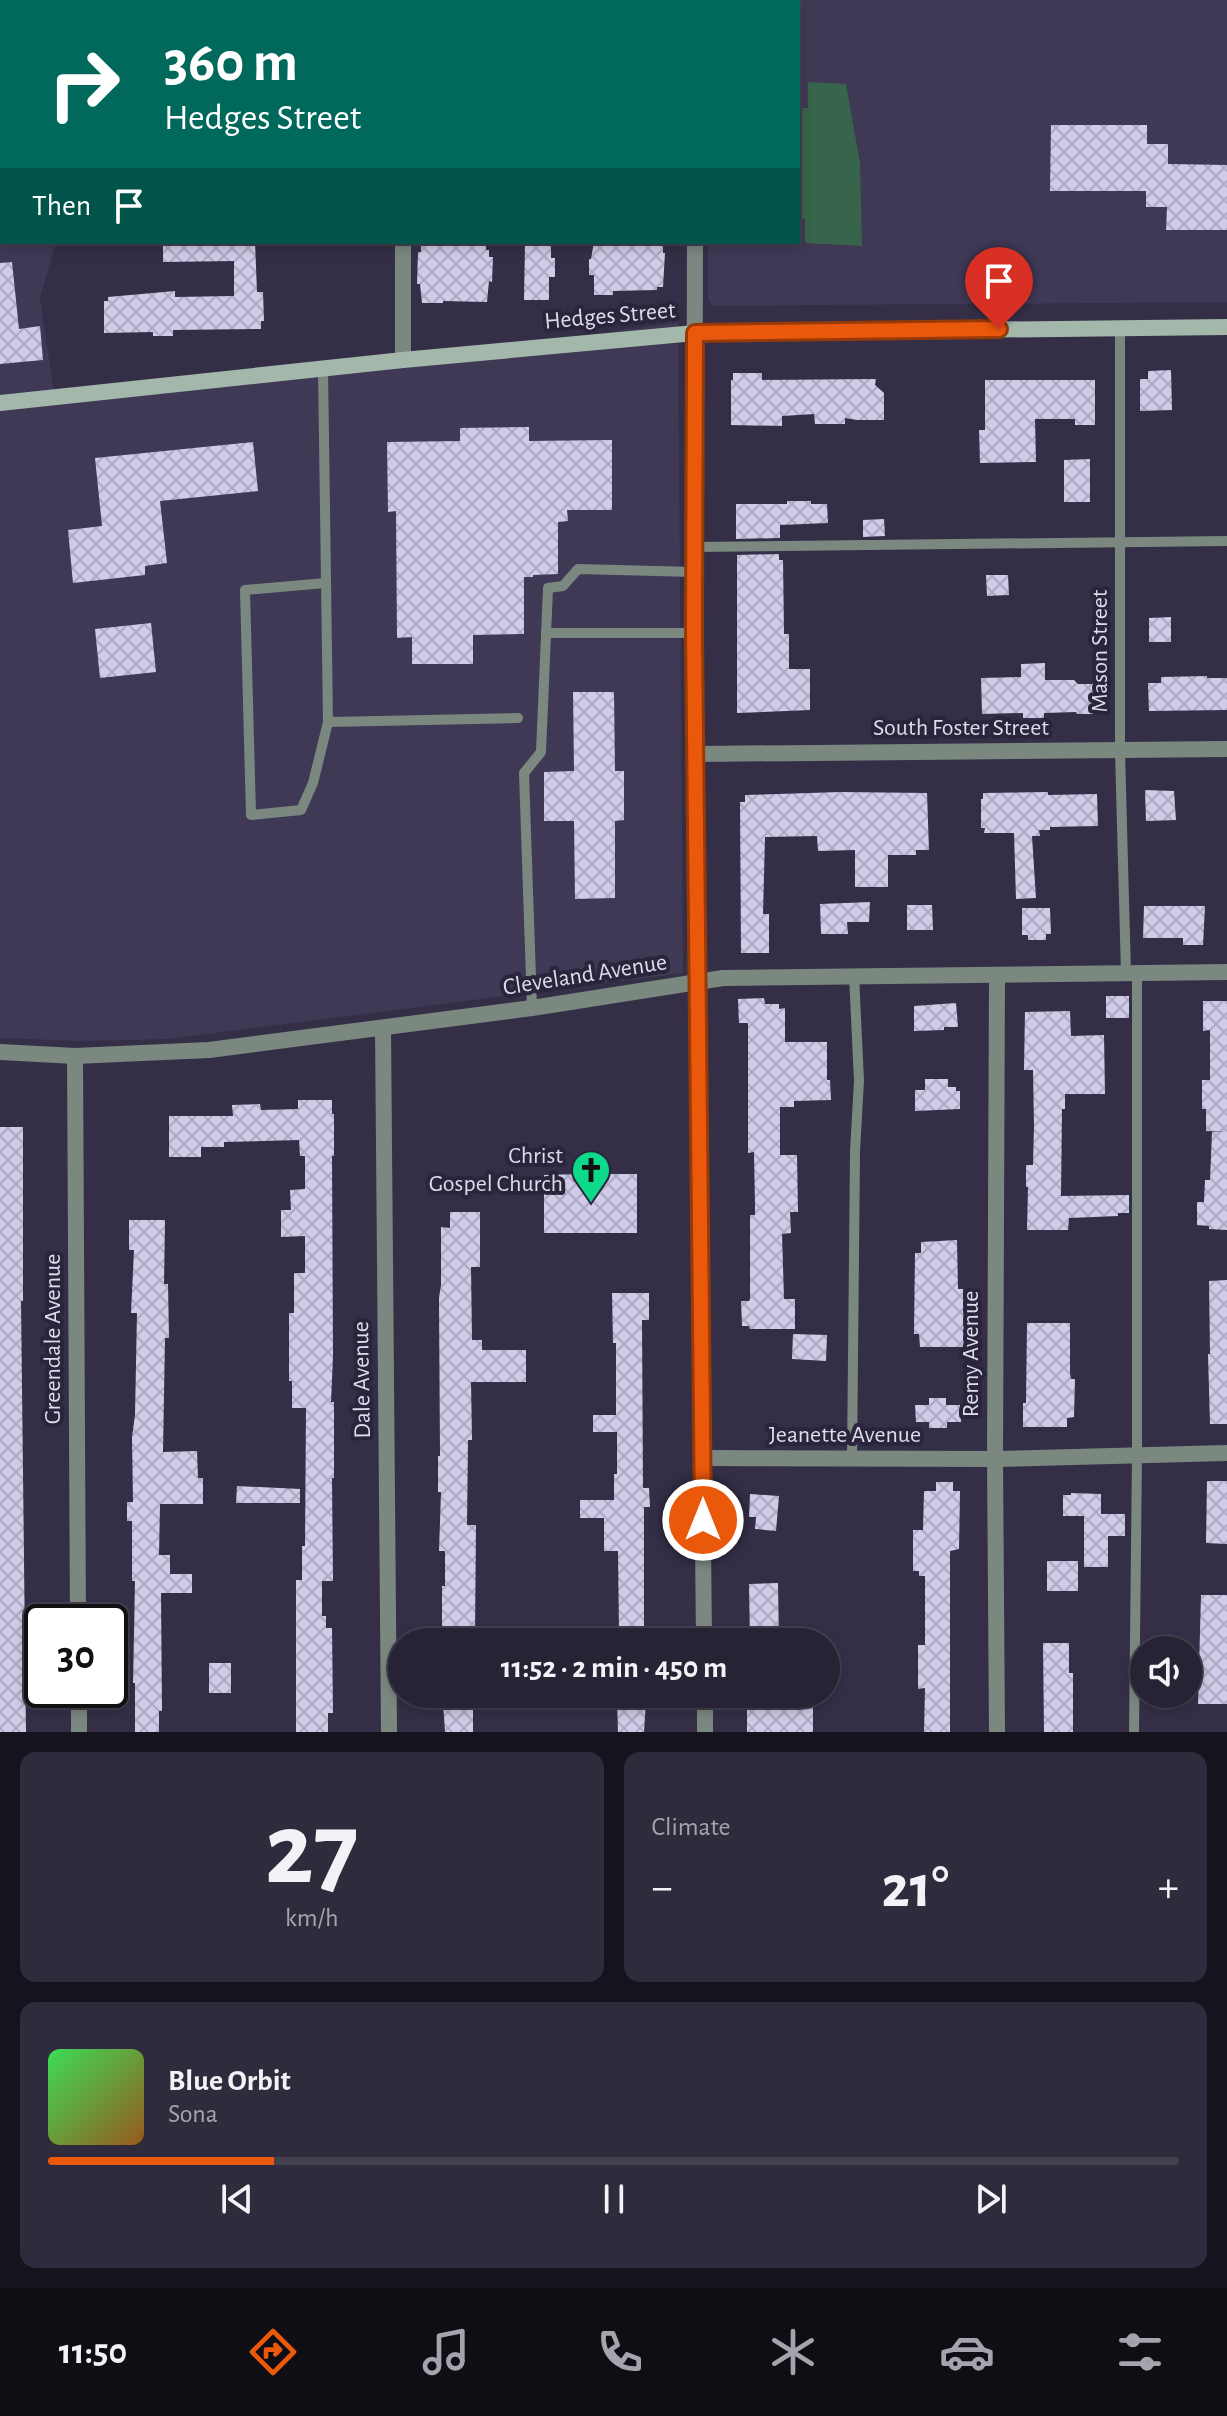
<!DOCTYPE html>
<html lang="en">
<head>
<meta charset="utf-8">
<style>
  body { margin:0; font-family:"Alegreya Sans",sans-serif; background:#2f2b3d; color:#f1f3f6; height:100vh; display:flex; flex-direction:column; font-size:30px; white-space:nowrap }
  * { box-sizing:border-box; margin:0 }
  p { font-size:26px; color:#a4a4ad }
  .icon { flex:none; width:44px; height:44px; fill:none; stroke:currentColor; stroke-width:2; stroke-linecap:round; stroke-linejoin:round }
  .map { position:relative; height:1732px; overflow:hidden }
  .drawer { display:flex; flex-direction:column; gap:20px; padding:20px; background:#15131d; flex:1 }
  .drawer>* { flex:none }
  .hud { position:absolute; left:0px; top:0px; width:800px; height:244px; box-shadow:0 4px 12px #0003,0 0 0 2px #434050; background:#00695c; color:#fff; overflow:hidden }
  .fabs { position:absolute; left:1130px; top:1636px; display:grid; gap:16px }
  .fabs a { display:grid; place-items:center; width:72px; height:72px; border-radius:50%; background:#272335; box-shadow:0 4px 12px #0003,0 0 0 2px #434050; font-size:40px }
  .speed { position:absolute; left:24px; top:1604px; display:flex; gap:16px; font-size:40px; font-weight:700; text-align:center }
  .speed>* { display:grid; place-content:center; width:104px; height:104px; border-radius:50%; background:#272335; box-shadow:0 4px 12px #0003,0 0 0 2px #434050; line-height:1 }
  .speed .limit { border:4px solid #111; border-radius:12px; background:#fff; color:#111 }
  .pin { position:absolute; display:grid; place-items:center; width:68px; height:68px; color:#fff; margin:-82px -34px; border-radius:50% 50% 50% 0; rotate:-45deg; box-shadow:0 0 8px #0007 }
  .pin .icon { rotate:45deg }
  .me { position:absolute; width:88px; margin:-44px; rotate:0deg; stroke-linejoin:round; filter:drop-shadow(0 0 6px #0008) }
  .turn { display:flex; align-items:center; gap:28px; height:168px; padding:0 32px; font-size:36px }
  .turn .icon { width:104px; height:104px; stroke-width:2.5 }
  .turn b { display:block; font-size:56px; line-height:68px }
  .then { display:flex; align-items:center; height:76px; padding:0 32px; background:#0003; gap:16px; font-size:30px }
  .big { font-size:60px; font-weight:600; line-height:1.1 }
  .drawer .card { flex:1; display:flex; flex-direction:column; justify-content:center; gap:12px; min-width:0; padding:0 28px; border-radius:16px; background:#2f2b3d }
  .drawer .dial { align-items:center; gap:0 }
  .dial b { font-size:104px; line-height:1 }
  .song { display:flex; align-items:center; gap:24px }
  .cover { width:96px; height:96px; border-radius:12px; background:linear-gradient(135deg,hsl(130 70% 55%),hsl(30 70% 35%)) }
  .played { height:8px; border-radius:4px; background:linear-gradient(90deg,#ea580c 20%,#434050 20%) }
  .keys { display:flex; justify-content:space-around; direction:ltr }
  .heat { display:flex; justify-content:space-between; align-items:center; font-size:44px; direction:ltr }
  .drawer .tiles { flex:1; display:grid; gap:20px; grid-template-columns:1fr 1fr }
  .card:last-child { grid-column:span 2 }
  .trip { position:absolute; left:388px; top:1628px; width:452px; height:80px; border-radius:40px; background:#272335; box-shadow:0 4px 12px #0003,0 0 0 2px #434050; font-weight:600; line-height:80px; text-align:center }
  .tab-bar { display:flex; height:128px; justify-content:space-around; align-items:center; background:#100e15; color:#a4a4ad }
  .tab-bar .icon { width:56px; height:56px }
  .tab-bar .current { color:#ea580c }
  .tab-bar b { font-size:36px; color:#f1f3f6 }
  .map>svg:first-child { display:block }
  .built { fill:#3f3956 }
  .green { fill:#38644b }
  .building { fill:url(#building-cross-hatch) }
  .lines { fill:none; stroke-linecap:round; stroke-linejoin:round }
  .lane { stroke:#7b8880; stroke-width:10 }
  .street { stroke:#7b8880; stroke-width:16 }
  .secondary { stroke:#a3b7ab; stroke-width:16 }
  .route-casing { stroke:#983908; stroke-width:20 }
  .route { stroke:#ea580c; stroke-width:14 }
  .labels { text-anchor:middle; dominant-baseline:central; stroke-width:8; stroke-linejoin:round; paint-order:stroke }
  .street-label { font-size:24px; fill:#dedbea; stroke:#2a253c }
  .poi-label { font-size:24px; fill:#dedbea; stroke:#2a253c; text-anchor:end }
</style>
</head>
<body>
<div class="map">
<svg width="1227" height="1732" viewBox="0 0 1227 1732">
  <defs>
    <pattern id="building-cross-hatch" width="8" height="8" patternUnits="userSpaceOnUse" patternTransform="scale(2)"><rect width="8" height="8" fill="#d0cbe9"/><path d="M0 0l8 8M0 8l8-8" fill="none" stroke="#ada9c0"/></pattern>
  </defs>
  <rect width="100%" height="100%" fill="#342f47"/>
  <g class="built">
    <path d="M 710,0 L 1227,0 L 1227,302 L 712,306 L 708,298 L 708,242 L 798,242 L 798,2 L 710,2 Z"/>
    <path d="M 0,87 L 2,89 L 2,242 L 56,242 L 40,298 L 54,394 L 536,343 L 678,322 L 683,973 L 169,1039 L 82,1041 L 0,1038 Z"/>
  </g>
  <path class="green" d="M 808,82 L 846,84 L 860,163 L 862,246 L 805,243 L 805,219 L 798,218 L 798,108 L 808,108 Z"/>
  <g class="building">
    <path d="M 1051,125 L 1147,125 L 1147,144 L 1168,144 L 1168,164 L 1227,165 L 1227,230 L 1166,230 L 1167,207 L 1146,207 L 1146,191 L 1050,191 Z"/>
    <path d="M 163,242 L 255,242 L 257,292 L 263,292 L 264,321 L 261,321 L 261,329 L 173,330 L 173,336 L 153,336 L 153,332 L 104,333 L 104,301 L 108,301 L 108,297 L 175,291 L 175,297 L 234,296 L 234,261 L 163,262 Z"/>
    <path d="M 533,242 L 550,242 L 551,244 L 551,258 L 555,258 L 555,277 L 549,277 L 549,300 L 524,300 L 525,244 L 533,244 Z"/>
    <path d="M 594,242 L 663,242 L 663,253 L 665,253 L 663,287 L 657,287 L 657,290 L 613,291 L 613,295 L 594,295 L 594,275 L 589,275 L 589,259 L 591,259 Z"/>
    <path d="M 421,246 L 486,246 L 486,250 L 489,250 L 489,257 L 493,257 L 492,282 L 489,281 L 487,302 L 443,301 L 443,303 L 422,303 L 420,284 L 417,284 L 418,252 L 421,252 Z"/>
    <path d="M 12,262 L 19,329 L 40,326 L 43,360 L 0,364 L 0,263 Z"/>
    <path d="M 1171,370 L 1172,410 L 1140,411 L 1140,379 L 1148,379 L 1148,371 Z"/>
    <path d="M 733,373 L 762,373 L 762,380 L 876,379 L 875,385 L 884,393 L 884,420 L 857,420 L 845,418 L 845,424 L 815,424 L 814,414 L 782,416 L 782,426 L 731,425 L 731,380 L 733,380 Z"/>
    <path d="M 985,380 L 1095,380 L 1095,425 L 1075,425 L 1075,419 L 1035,419 L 1036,462 L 980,463 L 979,430 L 985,430 Z"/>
    <path d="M 529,427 L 529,441 L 612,440 L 612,510 L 567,510 L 568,521 L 558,522 L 558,574 L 533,575 L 533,577 L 524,577 L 524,634 L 473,635 L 473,664 L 412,664 L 412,637 L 397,638 L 396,511 L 388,512 L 387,442 L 460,441 L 460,428 Z"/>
    <path d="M 253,442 L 258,491 L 160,501 L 167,563 L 145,566 L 145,575 L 73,583 L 68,530 L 102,526 L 95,458 Z"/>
    <path d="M 1090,459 L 1090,502 L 1064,502 L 1064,460 Z"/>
    <path d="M 787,501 L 811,501 L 811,504 L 827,504 L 828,523 L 780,525 L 780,538 L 736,539 L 736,504 L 787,504 Z"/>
    <path d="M 884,519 L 885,536 L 863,537 L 863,520 Z"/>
    <path d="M 779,554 L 779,560 L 783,560 L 784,634 L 789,634 L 789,669 L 810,669 L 810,710 L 737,713 L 737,555 Z"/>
    <path d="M 986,575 L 1008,575 L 1009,595 L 987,596 Z"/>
    <path d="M 1171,617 L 1171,642 L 1149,642 L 1149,618 Z"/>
    <path d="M 151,623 L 156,672 L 100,678 L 95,629 Z"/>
    <path d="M 1045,663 L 1045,680 L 1074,680 L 1078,684 L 1093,684 L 1093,714 L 1077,714 L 1076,712 L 1044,713 L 1044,718 L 1023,718 L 1023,713 L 982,714 L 981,678 L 1021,677 L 1021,664 Z"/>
    <path d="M 1207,676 L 1207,678 L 1227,678 L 1227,710 L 1149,711 L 1148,683 L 1161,683 L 1161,677 Z"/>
    <path d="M 573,692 L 614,692 L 615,771 L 624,771 L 624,820 L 615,821 L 615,898 L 575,899 L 574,821 L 544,821 L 544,772 L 574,771 Z"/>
    <path d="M 1145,790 L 1174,791 L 1176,820 L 1146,821 Z"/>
    <path d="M 840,792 L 927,793 L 929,850 L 916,850 L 916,855 L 888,855 L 888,887 L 855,887 L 855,850 L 818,851 L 817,836 L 765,837 L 763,914 L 769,914 L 769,953 L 741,953 L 740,802 L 745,802 L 745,795 Z"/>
    <path d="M 1048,792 L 1048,795 L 1097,794 L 1098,826 L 1050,827 L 1050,830 L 1039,830 L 1040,836 L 1032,836 L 1036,898 L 1016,899 L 1014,833 L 984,833 L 985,828 L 981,828 L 981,799 L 983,799 L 983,793 Z"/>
    <path d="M 870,902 L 869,922 L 847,922 L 848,934 L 821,934 L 820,904 Z"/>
    <path d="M 907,905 L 932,905 L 933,930 L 907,930 Z"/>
    <path d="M 1144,906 L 1205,906 L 1203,945 L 1183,945 L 1183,938 L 1143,938 Z"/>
    <path d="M 1022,908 L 1050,908 L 1051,934 L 1046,934 L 1046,940 L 1028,940 L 1028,935 L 1022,935 Z"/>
    <rect x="1106" y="996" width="23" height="22"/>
    <path d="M 764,998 L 765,1004 L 779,1004 L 779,1009 L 785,1008 L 785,1042 L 827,1042 L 827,1080 L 830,1080 L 831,1100 L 794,1101 L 794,1107 L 780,1107 L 780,1155 L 797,1155 L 798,1212 L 790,1212 L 791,1233 L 782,1234 L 784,1299 L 795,1299 L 795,1329 L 750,1329 L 749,1326 L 742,1326 L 741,1301 L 749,1301 L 750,1299 L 750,1215 L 755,1215 L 755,1205 L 754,1152 L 748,1153 L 748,1023 L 739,1023 L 738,999 Z"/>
    <path d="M 1203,1001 L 1227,1001 L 1227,1132 L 1206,1131 L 1206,1109 L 1202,1109 L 1202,1080 L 1210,1080 L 1210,1030 L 1203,1031 Z"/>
    <path d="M 956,1003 L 958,1027 L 944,1027 L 944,1030 L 914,1031 L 914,1006 Z"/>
    <path d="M 1070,1011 L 1071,1036 L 1104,1035 L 1105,1094 L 1065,1094 L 1065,1109 L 1062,1109 L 1061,1196 L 1129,1195 L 1129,1213 L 1118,1213 L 1118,1216 L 1069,1218 L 1068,1230 L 1027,1230 L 1028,1187 L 1026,1187 L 1026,1165 L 1033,1165 L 1034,1126 L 1033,1070 L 1024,1070 L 1025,1012 Z"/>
    <path d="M 925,1079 L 948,1079 L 948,1087 L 956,1087 L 956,1091 L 960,1091 L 960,1109 L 915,1111 L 915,1090 L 925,1090 Z"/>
    <path d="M 298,1100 L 332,1100 L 332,1114 L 334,1114 L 334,1156 L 332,1156 L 333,1356 L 331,1402 L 334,1402 L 334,1478 L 332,1478 L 333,1581 L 322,1581 L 322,1616 L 326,1616 L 326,1628 L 332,1628 L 333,1713 L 328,1713 L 328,1732 L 296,1732 L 296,1580 L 302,1580 L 302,1546 L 305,1546 L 306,1408 L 292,1408 L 292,1381 L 289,1381 L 289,1313 L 294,1313 L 294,1273 L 305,1273 L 305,1236 L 281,1237 L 281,1210 L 291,1210 L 290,1190 L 305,1189 L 305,1156 L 300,1156 L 299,1140 L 224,1142 L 224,1147 L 201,1147 L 201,1157 L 169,1157 L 169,1116 L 233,1116 L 232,1105 L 260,1104 L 261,1110 L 298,1109 Z"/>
    <path d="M 0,1127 L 23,1127 L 23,1301 L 21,1301 L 26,1732 L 0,1732 Z"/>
    <path d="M 1212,1132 L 1227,1132 L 1227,1230 L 1209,1229 L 1209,1226 L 1197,1225 L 1197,1202 L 1204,1202 L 1205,1180 L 1210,1180 Z"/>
    <path d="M 579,1160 L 604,1160 L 604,1174 L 637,1174 L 637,1233 L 544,1233 L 544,1175 L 580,1174 Z"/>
    <path d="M 450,1212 L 480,1212 L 480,1267 L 471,1267 L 472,1340 L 482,1340 L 482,1350 L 526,1350 L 526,1382 L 471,1382 L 472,1440 L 468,1440 L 467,1525 L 476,1525 L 475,1634 L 442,1634 L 442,1586 L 445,1586 L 445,1551 L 439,1551 L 441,1492 L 438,1492 L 438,1456 L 440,1456 L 439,1298 L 441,1285 L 441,1227 L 450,1228 Z"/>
    <path d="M 129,1220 L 165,1220 L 164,1284 L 168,1284 L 169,1338 L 165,1338 L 163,1452 L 197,1451 L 198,1478 L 203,1478 L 203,1504 L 160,1504 L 159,1555 L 170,1555 L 170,1574 L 192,1574 L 192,1593 L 161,1593 L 162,1711 L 159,1711 L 159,1732 L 135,1732 L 135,1683 L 133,1683 L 135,1581 L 132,1581 L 132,1521 L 127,1521 L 127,1502 L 133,1502 L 132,1437 L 135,1415 L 137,1313 L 131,1313 L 134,1250 L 129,1250 Z"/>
    <path d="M 957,1240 L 958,1289 L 963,1289 L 964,1347 L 920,1347 L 919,1334 L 914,1334 L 915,1253 L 921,1253 L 921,1242 Z"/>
    <path d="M 1227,1280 L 1227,1424 L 1210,1424 L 1208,1354 L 1210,1354 L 1209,1281 Z"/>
    <path d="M 612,1293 L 649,1293 L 649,1320 L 642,1320 L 643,1488 L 649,1488 L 650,1507 L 644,1507 L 644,1633 L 619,1633 L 618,1551 L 604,1551 L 604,1518 L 580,1518 L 580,1500 L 614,1500 L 614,1474 L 617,1474 L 617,1432 L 593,1432 L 593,1415 L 616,1415 L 616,1343 L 613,1343 Z"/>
    <path d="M 1027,1323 L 1070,1323 L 1070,1373 L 1071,1379 L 1075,1379 L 1074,1417 L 1067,1418 L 1067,1427 L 1023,1427 L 1023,1403 L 1026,1403 Z"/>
    <path d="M 793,1334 L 827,1335 L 826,1361 L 792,1359 Z"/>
    <path d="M 929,1398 L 946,1398 L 946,1405 L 960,1405 L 961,1422 L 947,1422 L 947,1428 L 929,1428 L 929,1422 L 916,1422 L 915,1405 L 929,1405 Z"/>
    <path d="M 1207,1481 L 1227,1481 L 1227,1544 L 1206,1543 Z"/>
    <path d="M 936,1482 L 953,1482 L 953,1491 L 960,1491 L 959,1549 L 950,1551 L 950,1732 L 924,1732 L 925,1688 L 918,1689 L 918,1645 L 925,1645 L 925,1576 L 919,1576 L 919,1571 L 913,1571 L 913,1530 L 923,1530 L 924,1491 L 936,1491 Z"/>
    <path d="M 237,1486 L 300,1489 L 300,1503 L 236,1503 Z"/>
    <path d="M 1071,1493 L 1101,1494 L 1101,1514 L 1125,1514 L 1125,1536 L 1108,1536 L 1108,1567 L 1084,1567 L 1084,1516 L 1063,1516 L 1063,1495 L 1071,1495 Z"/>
    <path d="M 750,1494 L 779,1496 L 776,1531 L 755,1529 L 756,1517 L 749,1517 Z"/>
    <rect x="1047" y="1561" width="31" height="30"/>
    <path d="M 778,1583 L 779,1642 L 750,1642 L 749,1584 Z"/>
    <path d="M 1201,1595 L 1227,1595 L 1227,1704 L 1198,1704 Z"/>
    <path d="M 1043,1643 L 1069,1643 L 1069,1673 L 1073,1673 L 1073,1732 L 1044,1732 Z"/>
    <rect x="209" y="1663" width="22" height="30"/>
    <path d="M 747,1694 L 780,1694 L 780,1704 L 813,1703 L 813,1732 L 747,1732 Z"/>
    <path d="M 646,1700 L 644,1732 L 618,1732 L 617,1701 Z"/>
    <path d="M 443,1702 L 473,1702 L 473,1732 L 445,1732 Z"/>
  </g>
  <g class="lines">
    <g class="lane">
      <path d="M 546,2 L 546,0"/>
      <path d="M 1120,328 L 1120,751 L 1126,974"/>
      <path d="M 323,368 L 328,722 L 313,783 L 301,810 L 251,815 L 245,590 L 326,583"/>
      <path d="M 695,547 L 1227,541"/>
      <path d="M 546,633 L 694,633"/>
      <path d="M 328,722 L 518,718"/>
      <path d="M 532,1008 L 524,773 L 541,752 L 548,588 L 563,586 L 578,569 L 694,572"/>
      <path d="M 852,1460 L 855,1151 L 859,1081 L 854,975"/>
      <path d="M 1134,1732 L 1137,1455 L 1137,974"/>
    </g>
    <g class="street">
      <path d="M 403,2 L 403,0"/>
      <path d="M 696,2 L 696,0"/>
      <path d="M 403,242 L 403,360"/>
      <path d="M 695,242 L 694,633 L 704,1642"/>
      <path d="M 696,754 L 1227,749"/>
      <path d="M 997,975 L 995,1459 L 997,1732"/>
      <path d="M 383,1028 L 389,1732"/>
      <path d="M 0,1052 L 75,1056 L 209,1050 L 532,1008 L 723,978 L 1227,972"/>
      <path d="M 75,1056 L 78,1622"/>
      <path d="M 703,1458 L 995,1459 L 1227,1453"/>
      <path d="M 79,1690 L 79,1732"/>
      <path d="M 705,1694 L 705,1732"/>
    </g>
    <path class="secondary" d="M 0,403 L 403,360 L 695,333 L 1227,327"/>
  </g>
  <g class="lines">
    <defs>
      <path id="route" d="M 703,1520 L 694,633 L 695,333 L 999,329"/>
    </defs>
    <use href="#route" class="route-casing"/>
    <use href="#route" class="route"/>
  </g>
  <defs>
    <symbol id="church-pin" viewBox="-11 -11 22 30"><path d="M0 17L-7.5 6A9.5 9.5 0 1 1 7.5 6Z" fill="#0cd98a" stroke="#2a253c"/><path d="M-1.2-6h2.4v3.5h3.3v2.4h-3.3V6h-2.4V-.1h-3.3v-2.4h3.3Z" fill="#111"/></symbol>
  </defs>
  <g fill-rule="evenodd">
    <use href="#church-pin" x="569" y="1148" width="44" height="60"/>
  </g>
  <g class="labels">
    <g class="street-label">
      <text transform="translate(610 316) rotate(-5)">Hedges Street</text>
      <text transform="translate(1100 651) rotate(-90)">Mason Street</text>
      <text x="961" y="728">South Foster Street</text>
      <text transform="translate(585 975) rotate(-9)">Cleveland Avenue</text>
      <text transform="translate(53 1339) rotate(-90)">Greendale Avenue</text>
      <text transform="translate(971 1354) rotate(-90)">Remy Avenue</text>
      <text transform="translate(362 1380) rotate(-91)">Dale Avenue</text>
      <text x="845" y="1435">Jeanette Avenue</text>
    </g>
    <g class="poi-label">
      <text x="563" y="1156">Christ<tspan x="563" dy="28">Gospel Church</tspan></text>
    </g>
  </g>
</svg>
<div class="fabs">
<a><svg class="icon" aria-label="sound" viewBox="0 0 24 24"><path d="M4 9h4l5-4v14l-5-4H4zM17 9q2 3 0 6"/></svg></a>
</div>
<div class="speed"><div class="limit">30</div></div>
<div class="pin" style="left:999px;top:329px;background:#d93025"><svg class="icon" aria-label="arrive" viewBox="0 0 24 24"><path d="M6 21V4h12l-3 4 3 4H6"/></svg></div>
<svg class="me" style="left:703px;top:1520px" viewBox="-20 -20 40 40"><circle r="17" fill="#ea580c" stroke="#fff" stroke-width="3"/><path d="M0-11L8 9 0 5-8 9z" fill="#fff"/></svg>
<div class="trip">11:52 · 2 min · 450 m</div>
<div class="hud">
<div class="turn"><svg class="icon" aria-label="right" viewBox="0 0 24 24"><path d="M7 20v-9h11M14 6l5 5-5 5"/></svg><div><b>360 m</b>Hedges Street</div></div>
<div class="then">Then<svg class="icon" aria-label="arrive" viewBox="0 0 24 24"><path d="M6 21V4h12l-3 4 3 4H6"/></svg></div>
</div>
</div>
<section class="drawer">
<div class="tiles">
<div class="card dial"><b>27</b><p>km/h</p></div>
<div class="card"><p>Climate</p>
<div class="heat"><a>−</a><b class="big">21°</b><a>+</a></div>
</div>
<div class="card">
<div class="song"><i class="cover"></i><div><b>Blue Orbit</b><p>Sona</p></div></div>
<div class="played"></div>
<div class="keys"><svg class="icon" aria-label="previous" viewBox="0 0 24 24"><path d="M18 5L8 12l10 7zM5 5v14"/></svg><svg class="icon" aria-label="pause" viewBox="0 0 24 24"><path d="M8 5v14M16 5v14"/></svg><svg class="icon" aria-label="next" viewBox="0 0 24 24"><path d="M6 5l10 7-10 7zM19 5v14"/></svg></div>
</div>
</div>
</section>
<nav class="tab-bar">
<b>11:50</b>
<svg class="icon current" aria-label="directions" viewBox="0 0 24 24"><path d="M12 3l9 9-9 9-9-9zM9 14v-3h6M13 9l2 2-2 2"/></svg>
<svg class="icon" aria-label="music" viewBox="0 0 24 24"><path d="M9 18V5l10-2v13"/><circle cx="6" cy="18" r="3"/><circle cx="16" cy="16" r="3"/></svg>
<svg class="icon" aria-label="phone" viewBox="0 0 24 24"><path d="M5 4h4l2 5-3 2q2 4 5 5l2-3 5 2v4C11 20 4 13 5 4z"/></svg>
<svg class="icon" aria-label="climate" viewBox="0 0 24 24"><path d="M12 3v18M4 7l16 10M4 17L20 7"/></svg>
<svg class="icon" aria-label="car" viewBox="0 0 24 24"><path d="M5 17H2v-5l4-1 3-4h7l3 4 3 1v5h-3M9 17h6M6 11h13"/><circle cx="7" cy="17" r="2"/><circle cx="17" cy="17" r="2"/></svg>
<svg class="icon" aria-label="filters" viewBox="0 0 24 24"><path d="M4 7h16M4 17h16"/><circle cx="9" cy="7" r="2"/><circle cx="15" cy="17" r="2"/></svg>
</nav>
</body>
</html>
